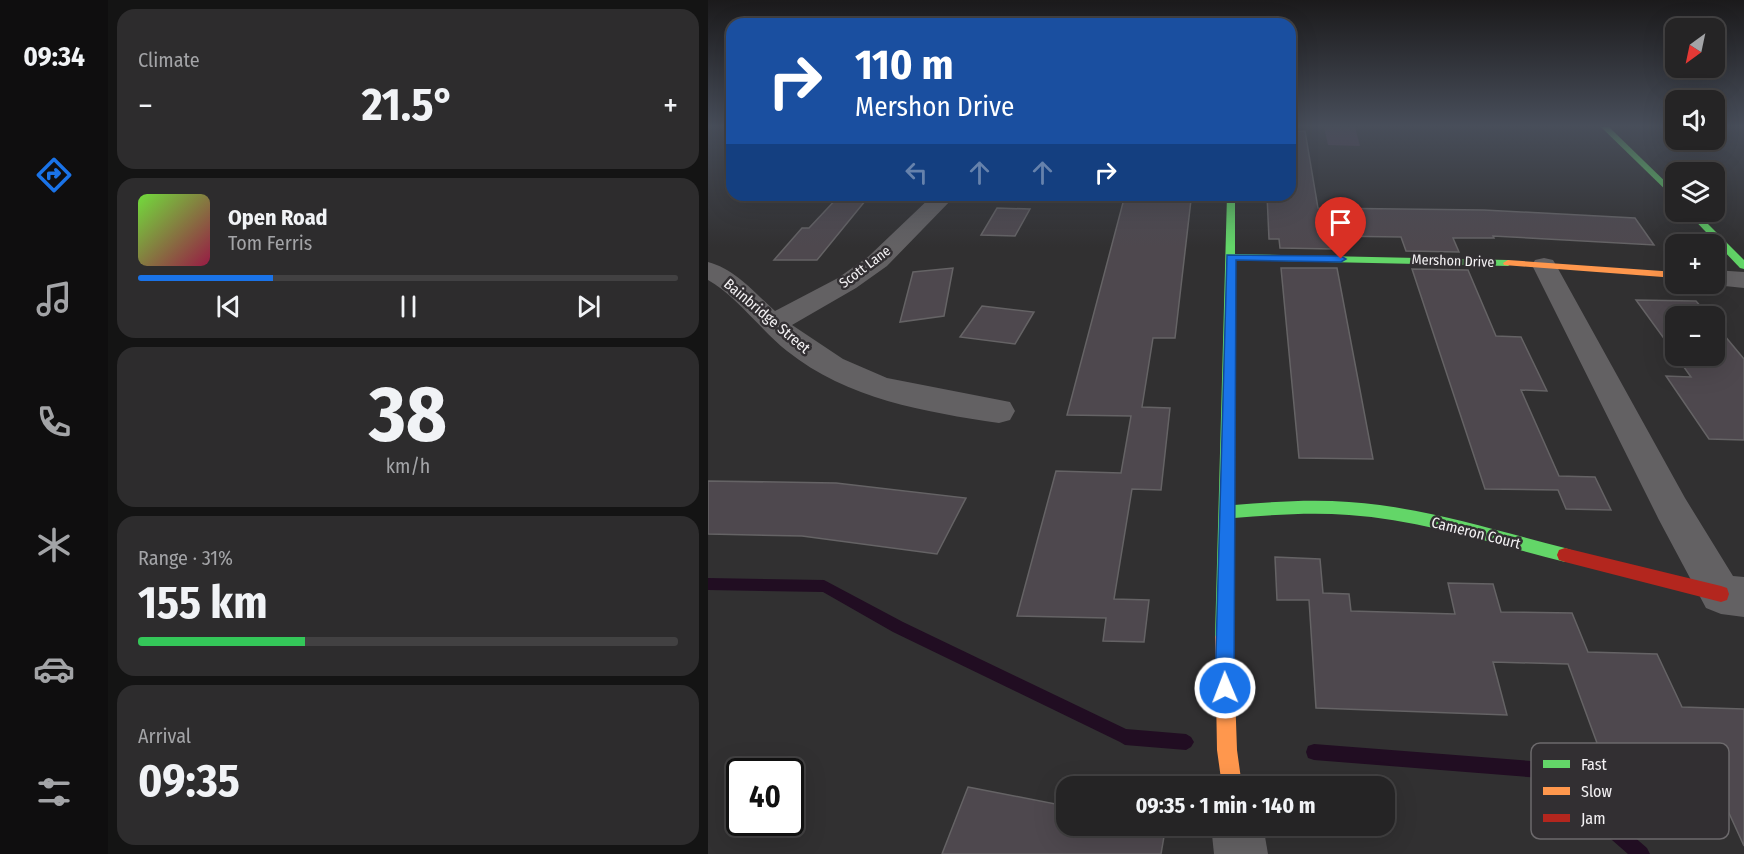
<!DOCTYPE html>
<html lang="en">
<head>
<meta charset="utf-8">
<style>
  body { margin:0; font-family:"Fira Sans Condensed",sans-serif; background:#2d2c2d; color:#f1f3f6; height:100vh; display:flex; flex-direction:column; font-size:22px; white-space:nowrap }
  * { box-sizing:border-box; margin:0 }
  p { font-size:20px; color:#a3a4a7 }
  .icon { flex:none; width:33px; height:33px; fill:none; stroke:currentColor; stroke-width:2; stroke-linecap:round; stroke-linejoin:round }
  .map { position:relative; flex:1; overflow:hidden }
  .panel { display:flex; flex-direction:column; gap:9px; padding:9px; background:#141414; width:600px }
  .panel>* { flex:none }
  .hud { position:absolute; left:18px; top:18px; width:570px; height:183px; border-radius:18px; box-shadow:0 6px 24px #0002,0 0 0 2px #424142; background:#1a4fa0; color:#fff; overflow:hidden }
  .needle { width:39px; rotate:213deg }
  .tools { position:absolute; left:957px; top:18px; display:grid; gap:12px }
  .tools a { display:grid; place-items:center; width:60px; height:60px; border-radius:12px; background:#252425; box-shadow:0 6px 24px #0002,0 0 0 2px #424142; font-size:30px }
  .speed { position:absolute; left:18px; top:758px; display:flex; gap:12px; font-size:30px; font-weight:700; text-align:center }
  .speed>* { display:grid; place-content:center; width:78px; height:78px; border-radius:50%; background:#252425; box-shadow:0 6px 24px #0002,0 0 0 2px #424142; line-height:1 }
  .speed .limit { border:3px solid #111; border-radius:9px; background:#fff; color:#111 }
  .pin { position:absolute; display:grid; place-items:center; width:51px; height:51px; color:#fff; margin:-62px -26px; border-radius:50% 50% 50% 0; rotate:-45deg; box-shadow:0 0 6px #0007 }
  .pin .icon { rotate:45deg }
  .me { position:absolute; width:66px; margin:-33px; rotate:359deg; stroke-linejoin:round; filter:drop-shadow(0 0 4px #0008) }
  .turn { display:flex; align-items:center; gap:21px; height:126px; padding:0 30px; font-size:27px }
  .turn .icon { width:78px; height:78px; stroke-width:2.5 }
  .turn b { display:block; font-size:42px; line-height:51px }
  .lanes { display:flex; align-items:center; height:57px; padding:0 30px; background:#0003; justify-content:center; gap:30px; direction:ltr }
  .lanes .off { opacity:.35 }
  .big { font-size:45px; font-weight:700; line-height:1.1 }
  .panel .widget { flex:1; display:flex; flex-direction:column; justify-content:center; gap:9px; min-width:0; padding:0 21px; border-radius:18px; background:#2d2c2d }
  .panel .dial { align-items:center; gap:0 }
  .dial b { font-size:78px; line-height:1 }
  .song { display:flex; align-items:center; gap:18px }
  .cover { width:72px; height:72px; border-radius:9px; background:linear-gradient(135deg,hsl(100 70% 55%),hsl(340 70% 35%)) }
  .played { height:6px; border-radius:3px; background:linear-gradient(90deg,#1a73e8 25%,#424142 25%) }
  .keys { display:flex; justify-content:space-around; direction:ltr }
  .heat { display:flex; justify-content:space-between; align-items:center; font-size:33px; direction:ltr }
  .charge { height:9px; border-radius:4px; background:linear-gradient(90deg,#34c759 31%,#424142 0) }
  .trip { position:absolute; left:348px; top:776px; width:339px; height:60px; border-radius:18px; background:#252425; box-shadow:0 6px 24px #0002,0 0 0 2px #424142; font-weight:700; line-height:60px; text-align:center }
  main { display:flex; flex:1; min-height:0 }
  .tabs { display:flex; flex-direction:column; width:108px; justify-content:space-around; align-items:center; background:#0f0e0f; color:#a3a4a7 }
  .tabs .icon { width:42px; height:42px }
  .tabs .current { color:#1a73e8 }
  .tabs b { font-size:27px; color:#f1f3f6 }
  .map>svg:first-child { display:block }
  .green { fill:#513b52 }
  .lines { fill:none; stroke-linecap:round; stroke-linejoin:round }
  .stream { fill:#210d22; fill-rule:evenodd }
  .building { fill:#4e484e; stroke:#656365; stroke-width:1.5 }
  .street { fill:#636163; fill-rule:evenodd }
  .fast { fill:#63d668; fill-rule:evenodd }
  .slow { fill:#ff974d; fill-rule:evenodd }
  .jam { fill:#b3261e; fill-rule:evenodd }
  .route { fill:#1a73e8; stroke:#114b97; stroke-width:1.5 }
  .labels { text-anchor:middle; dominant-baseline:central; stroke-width:5; stroke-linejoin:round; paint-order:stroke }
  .far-street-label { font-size:14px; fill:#f3f1f3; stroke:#322f32 }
  .street-label { font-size:15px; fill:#f3f1f3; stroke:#322f32 }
  .key { fill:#322f32; stroke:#6c696c; stroke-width:1.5 }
  .key-label { font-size:16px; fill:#f3f1f3 }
</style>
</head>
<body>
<main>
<nav class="tabs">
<b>09:34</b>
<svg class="icon current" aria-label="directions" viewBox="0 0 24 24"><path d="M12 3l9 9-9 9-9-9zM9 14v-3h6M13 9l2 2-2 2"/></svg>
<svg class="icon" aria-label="music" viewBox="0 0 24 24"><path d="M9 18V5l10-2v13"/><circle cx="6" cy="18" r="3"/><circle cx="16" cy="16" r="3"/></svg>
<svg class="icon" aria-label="phone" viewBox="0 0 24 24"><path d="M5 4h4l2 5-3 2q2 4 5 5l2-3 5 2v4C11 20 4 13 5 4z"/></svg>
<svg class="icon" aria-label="climate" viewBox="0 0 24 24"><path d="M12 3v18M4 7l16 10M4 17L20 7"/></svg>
<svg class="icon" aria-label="car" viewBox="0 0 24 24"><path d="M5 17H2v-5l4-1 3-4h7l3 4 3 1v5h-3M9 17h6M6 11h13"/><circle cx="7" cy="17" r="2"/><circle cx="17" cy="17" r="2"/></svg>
<svg class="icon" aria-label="filters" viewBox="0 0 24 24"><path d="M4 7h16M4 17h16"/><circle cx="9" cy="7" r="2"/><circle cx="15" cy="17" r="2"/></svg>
</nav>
<section class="panel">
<div class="widget"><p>Climate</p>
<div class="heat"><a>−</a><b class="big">21.5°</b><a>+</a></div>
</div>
<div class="widget">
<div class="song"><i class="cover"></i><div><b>Open Road</b><p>Tom Ferris</p></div></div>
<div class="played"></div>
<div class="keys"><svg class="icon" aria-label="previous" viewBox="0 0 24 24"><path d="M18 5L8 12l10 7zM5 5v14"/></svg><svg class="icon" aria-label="pause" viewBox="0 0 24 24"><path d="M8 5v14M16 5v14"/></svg><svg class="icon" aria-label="next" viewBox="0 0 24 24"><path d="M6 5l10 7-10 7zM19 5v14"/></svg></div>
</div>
<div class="widget dial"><b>38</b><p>km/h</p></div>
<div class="widget"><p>Range · 31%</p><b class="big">155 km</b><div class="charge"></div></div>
<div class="widget"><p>Arrival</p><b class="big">09:35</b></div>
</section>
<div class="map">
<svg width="1036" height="854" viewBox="0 0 1036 854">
  <rect width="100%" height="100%" fill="#313031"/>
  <path class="green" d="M 616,127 L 647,127 L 652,146 L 620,145 Z"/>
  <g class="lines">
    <g class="stream">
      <path d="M 0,578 L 116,580 L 195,622 L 418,729 L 478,734 L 483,737 L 486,742 L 483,747 L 478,750 L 417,745 L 412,742 L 185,632 L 115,592 L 0,590 Z"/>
      <path d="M 606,744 L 836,762 L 842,764 L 939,848 L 942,854 L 920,854 L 833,778 L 606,760 L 600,758 L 598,752 L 600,746 Z"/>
    </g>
  </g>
  <g class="building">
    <path d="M 597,131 L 610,208 L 776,210 L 927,218 L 946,245 L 785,236 L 786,238 L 745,238 L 751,252 L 698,251 L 693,237 L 623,236 L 626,249 L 572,248 L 571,239 L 561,239 L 559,195 L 582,195 L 582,132 Z"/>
    <path d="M 132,195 L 162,195 L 109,260 L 66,260 L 94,228 L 101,228 Z"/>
    <path d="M 417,195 L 462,195 L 461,200 L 483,200 L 467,338 L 445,338 L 434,407 L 462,408 L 453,490 L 424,489 L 406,599 L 441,600 L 436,642 L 395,641 L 398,618 L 309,616 L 348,471 L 413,473 L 423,416 L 359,415 Z"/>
    <path d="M 289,208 L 322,209 L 307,236 L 273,235 Z"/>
    <path d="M 245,268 L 236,316 L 192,322 L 205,272 Z"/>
    <path d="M 573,268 L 629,268 L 665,459 L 591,458 Z"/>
    <path d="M 704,269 L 760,270 L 788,336 L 813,337 L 839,391 L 813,390 L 851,476 L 887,477 L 903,510 L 858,509 L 850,490 L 777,489 Z"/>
    <path d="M 928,300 L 988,301 L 1001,316 L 968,316 L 968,355 Z"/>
    <path d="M 274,306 L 326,312 L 307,344 L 252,337 Z"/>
    <path d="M 1006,323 L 1036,359 L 1036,440 L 1001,439 L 958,376 L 983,377 L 968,356 L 1006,356 Z"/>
    <path d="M 0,481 L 128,483 L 258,498 L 229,554 L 94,536 L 0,534 Z"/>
    <path d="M 567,557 L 612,559 L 615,593 L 641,594 L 643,611 L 747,614 L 740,583 L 785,584 L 793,612 L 864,613 L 880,652 L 949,654 L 974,707 L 1036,709 L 1036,846 L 999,765 L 896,762 L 860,664 L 785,662 L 799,715 L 608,708 L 601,600 L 569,600 Z"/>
    <path d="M 260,787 L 358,806 L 358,825 L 458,825 L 453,854 L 234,854 Z"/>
  </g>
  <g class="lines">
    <g class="street">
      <path d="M 225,195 L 248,195 L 179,266 L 148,288 L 84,325 L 135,359 L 179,378 L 302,402 L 307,411 L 302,420 L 291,423 C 217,412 139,399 79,351 C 54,331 26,294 0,280 L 0,262 C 27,269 47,293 67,311 L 130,278 L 161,256 Z"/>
      <path d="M 836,258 L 845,260 L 848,265 L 977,498 L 1025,576 L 1036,577 L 1036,617 L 1013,614 L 998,608 L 951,520 L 824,265 L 827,260 Z"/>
      <path d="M 1006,270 L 1036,272 L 1036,288 L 997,284 L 1006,284 Z"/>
      <path d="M 503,825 L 555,825 L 560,854 L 506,854 Z"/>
    </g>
    <g class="fast">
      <path d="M 893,127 L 901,127 L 968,192 L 968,200 Z"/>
      <path d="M 519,195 L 527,195 L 527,254 L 800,260 L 805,263 L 800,266 L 527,260 L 526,505 C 564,502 602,499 641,502 C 714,507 786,530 857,548 L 863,550 L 865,555 L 863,560 L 857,562 C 786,544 714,520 641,515 C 602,512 564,515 526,518 L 525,637 L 522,643 L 516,646 L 510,643 L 507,637 Z"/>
      <path d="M 979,212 L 988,212 L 1036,260 L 1036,269 L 1032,268 Z"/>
    </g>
    <g class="slow">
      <path d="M 800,260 L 968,272 L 968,278 L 796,265 L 795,263 Z"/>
      <path d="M 516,628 L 522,631 L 525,637 L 529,750 L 534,786 L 514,786 L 509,750 L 507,637 L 510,631 Z"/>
    </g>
    <path class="jam" d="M 857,548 L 1013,586 L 1019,588 L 1021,594 L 1019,600 L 1013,602 L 857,562 L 851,560 L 849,555 L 851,550 Z"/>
  </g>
  <linearGradient id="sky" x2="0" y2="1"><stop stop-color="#1b1a1b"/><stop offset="0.51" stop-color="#484e5a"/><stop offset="1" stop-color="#484e5a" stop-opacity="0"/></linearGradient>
  <rect width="1036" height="247" fill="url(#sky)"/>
  <path class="route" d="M 519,255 L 633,256 L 638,259 L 633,262 L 528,260 L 526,688 L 523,694 L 517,697 L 510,694 L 507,688 Z"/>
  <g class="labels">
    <g class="far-street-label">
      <text transform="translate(745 261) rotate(2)">Mershon Drive</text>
      <text transform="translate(157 267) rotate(-37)">Scott Lane</text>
    </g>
    <g class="street-label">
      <text transform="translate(59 316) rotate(40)">Bainbridge Street</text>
      <text transform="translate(768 533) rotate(14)">Cameron Court</text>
    </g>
  </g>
  <rect x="823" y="743" width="198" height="96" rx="9" class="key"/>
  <rect x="835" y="760" width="27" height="8" fill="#63d668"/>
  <rect x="835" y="787" width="27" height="8" fill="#ff974d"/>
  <rect x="835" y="814" width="27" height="8" fill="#b3261e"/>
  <g class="key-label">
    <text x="873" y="770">Fast</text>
    <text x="873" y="797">Slow</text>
    <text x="873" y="824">Jam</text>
  </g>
</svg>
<div class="tools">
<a><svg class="needle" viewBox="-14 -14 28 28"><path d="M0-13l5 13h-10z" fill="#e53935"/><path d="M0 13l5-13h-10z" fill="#a3a4a7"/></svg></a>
<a><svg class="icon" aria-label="sound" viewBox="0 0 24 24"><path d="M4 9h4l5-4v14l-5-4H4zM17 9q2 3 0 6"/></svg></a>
<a><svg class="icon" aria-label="layers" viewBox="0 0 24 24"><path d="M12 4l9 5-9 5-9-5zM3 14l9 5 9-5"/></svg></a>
<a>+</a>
<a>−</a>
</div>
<div class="speed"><div class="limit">40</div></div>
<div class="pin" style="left:633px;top:259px;background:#d93025"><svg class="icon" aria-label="arrive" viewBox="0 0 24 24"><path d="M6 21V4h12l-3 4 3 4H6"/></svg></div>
<svg class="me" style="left:517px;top:688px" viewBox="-20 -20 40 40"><circle r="17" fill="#1a73e8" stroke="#fff" stroke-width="3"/><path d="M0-11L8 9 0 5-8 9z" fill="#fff"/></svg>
<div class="trip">09:35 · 1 min · 140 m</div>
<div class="hud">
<div class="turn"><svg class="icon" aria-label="right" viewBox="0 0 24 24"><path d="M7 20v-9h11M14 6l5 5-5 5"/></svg><div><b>110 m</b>Mershon Drive</div></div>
<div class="lanes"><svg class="icon off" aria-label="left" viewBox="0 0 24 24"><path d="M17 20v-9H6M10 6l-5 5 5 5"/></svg><svg class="icon off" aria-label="ahead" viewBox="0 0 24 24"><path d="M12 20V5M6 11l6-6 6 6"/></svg><svg class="icon off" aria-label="ahead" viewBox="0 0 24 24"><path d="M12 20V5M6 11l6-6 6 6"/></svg><svg class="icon" aria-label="right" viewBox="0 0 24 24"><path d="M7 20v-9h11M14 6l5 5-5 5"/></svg></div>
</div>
</div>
</main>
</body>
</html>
